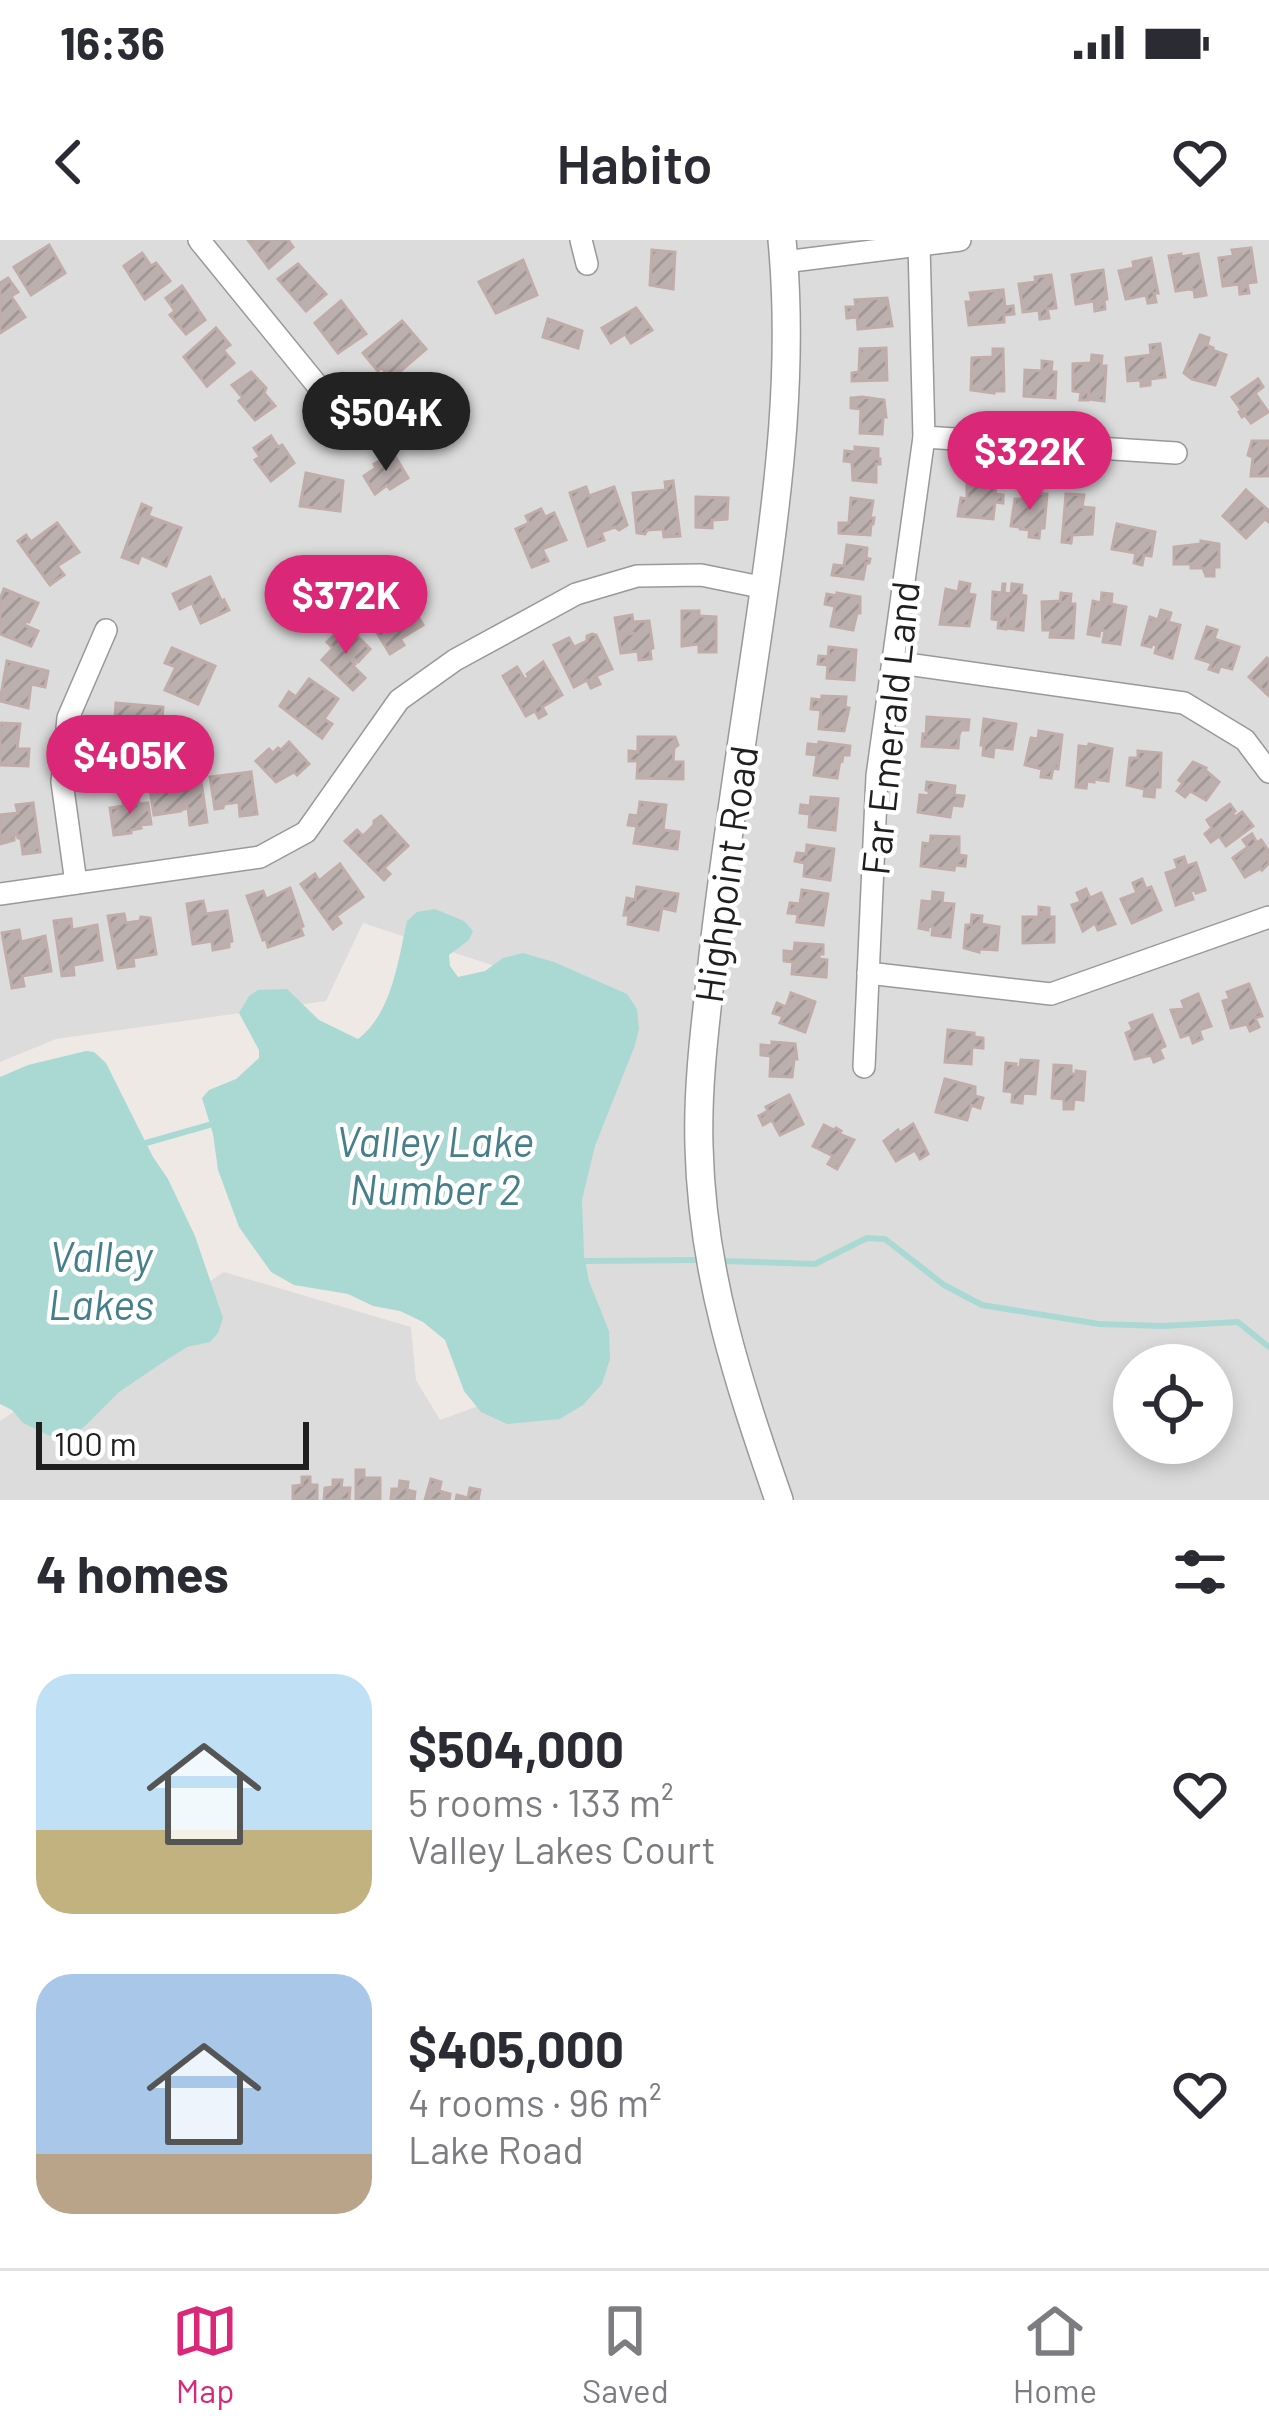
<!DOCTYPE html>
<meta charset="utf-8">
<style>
:root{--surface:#fff;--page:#f2f2f3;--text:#2b2b33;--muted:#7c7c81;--line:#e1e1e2;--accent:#db2777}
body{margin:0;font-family:Barlow,sans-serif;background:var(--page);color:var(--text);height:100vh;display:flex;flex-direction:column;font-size:45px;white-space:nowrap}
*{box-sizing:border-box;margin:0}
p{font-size:39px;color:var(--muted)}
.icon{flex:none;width:66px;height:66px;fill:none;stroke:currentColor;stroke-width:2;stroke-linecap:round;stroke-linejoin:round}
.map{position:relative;height:1260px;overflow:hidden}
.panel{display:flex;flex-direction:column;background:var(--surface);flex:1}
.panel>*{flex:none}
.controls{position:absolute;left:1113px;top:1104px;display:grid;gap:24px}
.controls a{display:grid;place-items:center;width:120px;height:120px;border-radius:50%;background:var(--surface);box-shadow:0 6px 18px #0003;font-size:60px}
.scale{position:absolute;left:36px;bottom:30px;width:273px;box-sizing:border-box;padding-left:12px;border:6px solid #1f1f1f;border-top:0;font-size:33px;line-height:42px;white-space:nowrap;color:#1f1f1f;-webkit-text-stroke:9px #fff;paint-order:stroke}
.price{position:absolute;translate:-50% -102px;padding:0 27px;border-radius:42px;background:var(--accent);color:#fff;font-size:39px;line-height:78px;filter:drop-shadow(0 3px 6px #0008)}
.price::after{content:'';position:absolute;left:50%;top:72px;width:36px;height:27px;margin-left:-18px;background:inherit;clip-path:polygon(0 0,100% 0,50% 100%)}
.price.current{background:#222;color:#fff}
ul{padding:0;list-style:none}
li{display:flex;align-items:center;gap:36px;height:300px;padding:0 36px}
li span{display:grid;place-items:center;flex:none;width:336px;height:240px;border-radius:36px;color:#555}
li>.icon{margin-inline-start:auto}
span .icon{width:144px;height:144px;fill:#fffc;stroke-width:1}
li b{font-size:51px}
h2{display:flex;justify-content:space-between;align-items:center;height:144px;padding:0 36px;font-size:51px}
.status{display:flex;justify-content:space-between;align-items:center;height:84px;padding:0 60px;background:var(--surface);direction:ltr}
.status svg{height:33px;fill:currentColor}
header{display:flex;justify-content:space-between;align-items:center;height:156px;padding:0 36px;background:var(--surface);font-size:54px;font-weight:600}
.tab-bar{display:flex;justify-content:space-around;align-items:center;height:168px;border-top:3px solid var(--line);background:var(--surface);font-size:33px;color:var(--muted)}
.tab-bar a{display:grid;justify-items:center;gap:6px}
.tab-bar .current{color:var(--accent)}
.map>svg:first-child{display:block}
</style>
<div class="status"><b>16:36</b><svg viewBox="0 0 49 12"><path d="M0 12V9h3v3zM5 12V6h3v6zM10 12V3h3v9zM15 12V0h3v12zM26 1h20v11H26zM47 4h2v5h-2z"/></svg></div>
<header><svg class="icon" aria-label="back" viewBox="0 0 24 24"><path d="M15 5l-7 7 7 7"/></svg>Habito<svg class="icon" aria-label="heart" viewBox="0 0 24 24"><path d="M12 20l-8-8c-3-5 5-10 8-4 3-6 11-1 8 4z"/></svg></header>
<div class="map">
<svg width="1269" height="1260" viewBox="0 0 1269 1260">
<defs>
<pattern id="building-hatch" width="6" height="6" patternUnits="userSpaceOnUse" patternTransform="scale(3)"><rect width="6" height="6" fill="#bcb0af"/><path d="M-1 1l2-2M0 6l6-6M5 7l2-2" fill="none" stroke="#a19796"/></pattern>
</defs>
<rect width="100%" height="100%" fill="#efe9e6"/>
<path fill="#dddcdc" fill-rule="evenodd" d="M0 0H1269V1260H0V1181L224 1032 411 1087 416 1140 440 1180 497 1159 587 756 363 683 326 761 56 799 0 822ZM1134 1125H1212V1203H1134Z"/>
<g fill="#aad9d4">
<path d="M435 669 464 681 473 691 469 700 449 715 450 726 458 737 485 731 503 718 523 713 554 722 627 754 637 769 639 789 635 805 595 906 582 960 584 1015 589 1041 609 1091 610 1119 602 1144 583 1165 560 1179 507 1184 481 1172 464 1151 445 1100 423 1082 400 1071 373 1066 348 1054 294 1045 271 1032 239 987 218 930 213 894 202 858 209 850 236 839 259 818V810L239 773 249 756 258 750 287 749 319 780 358 799C392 773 398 721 407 681L417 672Z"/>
<polygon points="86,811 94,812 106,823 153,917 168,939 195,996 223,1078 218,1093 210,1102 187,1107 165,1121 119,1152 84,1187 73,1194 61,1197 50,1196 23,1183 12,1170 0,1164 0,837 28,825"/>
</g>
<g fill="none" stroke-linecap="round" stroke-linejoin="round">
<g stroke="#aad9d4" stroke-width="6">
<polyline points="146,903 209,885"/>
<polyline points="586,1021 703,1020"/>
<polyline points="722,1021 815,1024 867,998 885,999 944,1045 982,1065 1099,1084 1163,1086 1238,1082 1269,1107"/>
</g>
</g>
<g fill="url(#building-hatch)" stroke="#c0aca9" stroke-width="3">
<polygon points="248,0 288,0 293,7 269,28"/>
<polygon points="49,5 65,33 31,55 14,27"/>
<polygon points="1251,8 1256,42 1247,43 1249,53 1240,54 1239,44 1223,46 1219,18 1234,16 1232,10"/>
<polygon points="652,10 675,12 673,49 650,45"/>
<polygon points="142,13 151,26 156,23 170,41 145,59 124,26"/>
<polygon points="1181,14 1181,17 1198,14 1206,55 1195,57 1194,50 1189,49 1176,51 1169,16"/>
<polygon points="1151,18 1158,53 1154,53 1156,62 1148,63 1146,55 1126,59 1119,31 1134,28 1133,22"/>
<polygon points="523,20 537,55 496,73 479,42"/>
<polygon points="298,24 326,54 306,71 278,39"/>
<polygon points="1103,30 1107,59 1104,60 1105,69 1095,71 1094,61 1076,64 1072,35"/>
<polygon points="1051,35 1056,68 1047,69 1049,78 1040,79 1039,70 1023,72 1019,44 1036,42 1035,37"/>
<polygon points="8,38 18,52 11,56 25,77 0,93 0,43"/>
<polygon points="182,46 205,80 186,94 170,75 175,71 166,58"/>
<polygon points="1003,50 1005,67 1013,66 1014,74 1004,75 1004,82 969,85 966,62 972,62 970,53"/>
<polygon points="887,58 892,86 858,89 857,77 847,78 846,67 856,67 855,60"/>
<polygon points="341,61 366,94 338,113 315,83"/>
<polygon points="636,68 652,90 631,103 625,94 611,103 602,88"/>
<polygon points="548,79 582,91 578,108 543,97"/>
<polygon points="402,81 426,109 391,139 381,127 378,131 363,113"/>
<polygon points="216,88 230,105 223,110 234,123 207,146 184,117"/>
<polygon points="1200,95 1209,98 1207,105 1213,108 1212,110 1226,115 1215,145 1192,139 1184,133"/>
<polygon points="1160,104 1165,137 1150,139 1150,145 1141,146 1141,140 1128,141 1126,118 1151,115 1150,105"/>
<polygon points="886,108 887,140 852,141 852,133 859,132 860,109"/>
<polygon points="993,109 1003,109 1004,151 994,151 994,153 971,150 972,118 993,117"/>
<polygon points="1092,115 1102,116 1101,126 1106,126 1104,161 1088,159 1090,143 1088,160 1080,160 1081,152 1073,151 1073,124 1091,123"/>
<polygon points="1042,121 1052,122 1051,132 1056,132 1055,158 1024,156 1025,130 1042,131"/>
<polygon points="251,132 266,148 264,153 275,166 255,180 239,161 243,158 232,145"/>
<polygon points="1258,139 1263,147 1255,153 1268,172 1251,183 1245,175 1242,177 1239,172 1242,171 1232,157"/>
<polygon points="433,149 435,187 404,189 402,151"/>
<polygon points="862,157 884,160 886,177 883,177 882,194 860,193 861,169 851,168 851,158"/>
<polygon points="271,196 278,207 282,205 294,223 271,241 255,220 260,217 254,208"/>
<polygon points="1252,201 1269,201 1269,236 1251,236 1253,217 1248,215"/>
<polygon points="855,207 878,209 878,219 880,219 880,224 876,224 876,242 853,240 852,222 844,221 845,211 855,212"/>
<polygon points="393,213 408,238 390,249 387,245 375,254 364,236 376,228 374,224"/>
<polygon points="306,233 343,241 340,271 300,266"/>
<polygon points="673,241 680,296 664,297 663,289 647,290 645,294 637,293 633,253 666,250 665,242"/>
<polygon points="967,244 996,246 995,254 1003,255 1003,263 995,262 993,279 958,276 961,258 967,259"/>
<polygon points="586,247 589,256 614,247 627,285 619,290 615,287 601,292 604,300 588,306 570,253"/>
<polygon points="1246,250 1269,271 1269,282 1265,279 1246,298 1223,276"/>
<polygon points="1024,252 1047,254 1044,288 1040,288 1039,298 1029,297 1030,287 1029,290 1020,289 1020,287 1011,286 1015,259 1023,259"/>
<polygon points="1066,254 1084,255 1082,267 1094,268 1092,294 1072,295 1071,303 1062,302"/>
<polygon points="696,257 728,258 727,279 712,280 712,288 696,287"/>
<polygon points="851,258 873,261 870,278 874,278 873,284 871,284 870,295 839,293 839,283 849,283"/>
<polygon points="142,264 151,268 148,276 181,288 166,326 141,315 138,323 122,317"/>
<polygon points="541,269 545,277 554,273 566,300 542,309 548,321 532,327 516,289 529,283 526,276"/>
<polygon points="57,283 79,312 57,326 64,335 50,345 18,301 26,295 31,302"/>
<polygon points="1117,284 1155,292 1151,316 1144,315 1142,325 1134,323 1136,313 1112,309"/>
<polygon points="1201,301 1219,304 1219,327 1214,327 1214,336 1206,336 1203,328 1191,328 1191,324 1174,324 1174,307 1201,304"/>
<polygon points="847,305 867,308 866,318 870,319 869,323 866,323 863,339 832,335 834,325 844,326"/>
<polygon points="210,337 222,362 224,360 229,370 201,383 192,363 180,369 173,354"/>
<polygon points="960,342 970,344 968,354 975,355 969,386 940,384 946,349 958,352"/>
<polygon points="1003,344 1005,344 1004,353 1011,354 1012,344 1022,345 1021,355 1026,356 1023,390 1007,388 1009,371 1006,389 998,388 999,380 992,379 993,352 1002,353"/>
<polygon points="4,349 38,363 29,382 26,381 24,385 38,391 31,406 0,394 0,360"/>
<polygon points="402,351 423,385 400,399 404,405 390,414 361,366 375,358 379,365"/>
<polygon points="837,353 860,357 860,373 857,373 853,390 831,386 835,366 825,364 827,354 837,356"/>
<polygon points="1061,353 1071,354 1070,364 1075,364 1073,398 1050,397 1051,390 1043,390 1042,362 1060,361 1060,363"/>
<polygon points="1102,353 1112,354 1111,364 1126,367 1120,404 1103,402 1105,391 1100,390 1099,396 1088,394 1093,361 1101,363"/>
<polygon points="1161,370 1171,373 1168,382 1180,385 1172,418 1155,413 1157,405 1152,404 1151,407 1142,405 1150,377 1158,380"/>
<polygon points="682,371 699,371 699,376 716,377 716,412 699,412 699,404 682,406"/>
<polygon points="632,375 633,382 649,381 653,408 650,409 651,419 639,420 638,411 621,413 618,396 635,393 618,395 615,378"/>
<polygon points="1207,387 1217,390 1214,399 1239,407 1232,429 1220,426 1218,432 1209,429 1212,423 1196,418"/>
<polygon points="351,390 370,409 358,422 354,419 352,421 355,424 353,426 365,438 353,450 322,420 333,408 327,402 339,391 345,397"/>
<polygon points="592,394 596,395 612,429 596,436 600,444 591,448 587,440 574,447 554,405 569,398 574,407 587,401 587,396"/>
<polygon points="829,407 856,410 854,440 827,438 828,425 818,424 819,416 828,417"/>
<polygon points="172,408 215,426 198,464 165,450 176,427 165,423"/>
<polygon points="1267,418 1269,420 1269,456 1249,437"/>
<polygon points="7,421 48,431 45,447 31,444 28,468 0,461"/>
<polygon points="543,422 562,455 542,467 546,474 539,478 535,471 526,476 503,436 517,427 525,440 529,437 527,434"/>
<polygon points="309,439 338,459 324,479 332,484 322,498 280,466 289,452 296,457"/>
<polygon points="822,456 846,457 845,467 849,468 844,491 819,489 821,470 811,469 812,459 822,460"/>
<polygon points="116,463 163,467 160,509 123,507 127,481 115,480"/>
<polygon points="927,477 969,480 968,490 961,490 959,495 958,508 922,506 923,494 926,495"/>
<polygon points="984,479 1016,484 1012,509 994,507 993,517 983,515 984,505 981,505"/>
<polygon points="0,483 20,484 17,509 29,509 28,526 0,525"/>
<polygon points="1039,491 1062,495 1058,529 1053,528 1051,538 1041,537 1042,529 1025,525 1031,498 1038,499"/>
<polygon points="638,497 675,497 678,505 674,508 673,522 683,522 683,539 637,538 638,521 629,521 629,511 638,512"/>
<polygon points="289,502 309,524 297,535 294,532 276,542 256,521 269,509 273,513 278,508 281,510"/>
<polygon points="819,502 850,506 849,515 843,515 842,521 840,520 837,538 814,535 817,515 807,514 808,504 818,505"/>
<polygon points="1089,504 1112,509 1108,541 1094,539 1094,542 1087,541 1086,548 1076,547 1079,506 1088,507"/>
<polygon points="1138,511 1161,513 1160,547 1155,547 1154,557 1144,556 1145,549 1127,545 1130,518 1138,518"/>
<polygon points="1193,522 1206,528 1205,530 1219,542 1206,560 1190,551 1185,557 1177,551 1183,543 1179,540"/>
<polygon points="251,532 257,574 240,576 239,562 224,564 223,568 215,569 210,537"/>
<polygon points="201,541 207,582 190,585 188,568 184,569 184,565 181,565 181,571 154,575 150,549"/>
<polygon points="927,542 955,546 954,555 964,556 962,566 952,565 950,577 918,572 920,555 929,556 929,551 926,550"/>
<polygon points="138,556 139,564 148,563 151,584 140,585 141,588 131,590 131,593 114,595 110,568 124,566 123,563 131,562 130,557"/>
<polygon points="811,557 838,559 835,590 809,587 810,574 800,573 801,565 810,566"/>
<polygon points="640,562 666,565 663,590 679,592 677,609 634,603 637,586 628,585 630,575 638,576"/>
<polygon points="33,563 40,612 23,614 21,598 18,598 17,594 14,595 14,600 0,604 0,575 18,573 16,565"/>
<polygon points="1230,564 1235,571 1232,573 1235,577 1242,572 1253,586 1226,606 1219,596 1211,602 1205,594 1212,588 1207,580"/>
<polygon points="381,576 408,606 384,628 390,634 384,640 345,601 357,590 363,596 374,585 374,581"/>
<polygon points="1252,594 1257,603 1261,600 1269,612 1269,623 1262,630 1261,628 1245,637 1233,618 1248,607 1243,600"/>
<polygon points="931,596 959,597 959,615 966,616 965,626 955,625 954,630 921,626 923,603 930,604"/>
<polygon points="807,605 834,609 830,640 804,636 805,623 795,621 797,613 806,614"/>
<polygon points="1184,617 1187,626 1196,623 1205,650 1196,653 1195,650 1190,651 1193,659 1176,665 1166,633 1178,629 1175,620"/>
<polygon points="340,624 363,657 336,676 341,683 333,689 301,644 315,634 319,641"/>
<polygon points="1142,639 1146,649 1151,647 1161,670 1132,683 1121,659 1137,653 1133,643"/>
<polygon points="637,647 678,654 675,671 662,668 658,690 628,684 629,675 624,675 627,658 635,660"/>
<polygon points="290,648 303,686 300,687 303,695 268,707 266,699 263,700 247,656 263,651 266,659"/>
<polygon points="1086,649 1090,658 1101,653 1115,684 1098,690 1095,683 1083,691 1072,665 1081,662 1077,653"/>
<polygon points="802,650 828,654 823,685 797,682 798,674 788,673 790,663 800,664"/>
<polygon points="933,652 943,653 942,663 954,664 950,697 932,695 933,687 928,686 928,690 919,688 922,661 932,662"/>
<polygon points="203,661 206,674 227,671 232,701 229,702 229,707 213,710 212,701 193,704 187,664"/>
<polygon points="1039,667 1049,668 1049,677 1054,677 1054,702 1023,703 1023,677 1039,677"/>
<polygon points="124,674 126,683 140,681 141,677 150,678 156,714 133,718 134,726 118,728 108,676"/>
<polygon points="972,675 982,676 981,684 999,687 997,710 979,709 979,712 964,708 966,685 971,685"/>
<polygon points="71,679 72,690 97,685 102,720 73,725 74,735 62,736 54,681"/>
<polygon points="19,690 21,702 45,696 51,731 22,736 24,746 12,748 2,693"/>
<polygon points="795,703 823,705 823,714 819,714 819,719 827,720 826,737 792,734 793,722 784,721 784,711 794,712"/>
<polygon points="1249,744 1262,776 1255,778 1259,787 1250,791 1247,784 1231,788 1223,761 1230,759 1227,752"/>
<polygon points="791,753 815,762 805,792 780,783 783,776 773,773 777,763 786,767"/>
<polygon points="1198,754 1211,786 1199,790 1202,799 1193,803 1190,794 1181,797 1171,770 1185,769 1182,761"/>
<polygon points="1152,775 1165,806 1159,809 1163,818 1154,822 1151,815 1135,819 1126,793 1133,790 1130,783"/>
<polygon points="948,790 974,793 974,797 983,798 983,808 972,807 971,824 945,822"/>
<polygon points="772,802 795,804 797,819 794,819 792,837 770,836 771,816 761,815 761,805 772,806"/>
<polygon points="1021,820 1038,821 1035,854 1023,853 1022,863 1012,862 1013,852 1004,851 1006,823 1016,824 1015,827 1020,828"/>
<polygon points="1054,825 1071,826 1071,834 1076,834 1076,831 1085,832 1083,860 1074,859 1073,869 1064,869 1064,859 1052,858"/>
<polygon points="945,839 975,847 975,856 983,858 980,868 971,865 967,880 936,872"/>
<polygon points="789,855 803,884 780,895 772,880 763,885 759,876 768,871 766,867"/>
<polygon points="913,884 928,914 920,919 915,910 896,921 884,901 898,890 900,893"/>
<polygon points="824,885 834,890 836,888 841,891 839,894 854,900 837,929 828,924 833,916 813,906"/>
<polygon points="356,1230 364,1230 364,1238 380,1238 380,1260 356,1260"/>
<polygon points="302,1237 310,1237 310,1245 317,1245 317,1260 293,1260 293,1246 302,1245"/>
<polygon points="431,1239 441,1242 439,1251 450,1254 449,1260 425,1260"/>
<polygon points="333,1240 342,1240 341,1248 350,1248 349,1260 324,1260 325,1248 333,1247"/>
<polygon points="400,1241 408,1242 407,1250 415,1252 414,1260 391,1260 392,1249 399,1249"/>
<polygon points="470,1248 480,1250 478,1260 456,1260 457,1255 468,1258"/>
</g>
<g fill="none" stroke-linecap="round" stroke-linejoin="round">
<defs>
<g id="minor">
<polyline points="199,0 339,172"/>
<polyline points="581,0 587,24"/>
<polyline points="784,22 960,0"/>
<polyline points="924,197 1176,213"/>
<polyline points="893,422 1184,463 1245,500 1269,532"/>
<polyline points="76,643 62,542 68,478 106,390"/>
<polyline points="0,654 260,617 306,592 399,460 455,420 576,354 637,336 701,335 765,348"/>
<polyline points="868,733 1051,754 1269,677"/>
<polyline points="864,827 877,536 924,197 919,5"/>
</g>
<path id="tertiary" d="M779 1260C738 1141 702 1034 699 906 697 839 707 772 714 706 727 595 745 483 761 372 779 249 794 125 782 0"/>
</defs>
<use href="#minor" stroke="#999" stroke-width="24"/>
<use href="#tertiary" stroke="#999" stroke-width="30"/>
<use href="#minor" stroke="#fff" stroke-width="21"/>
<use href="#tertiary" stroke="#fff" stroke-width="27"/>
</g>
<g text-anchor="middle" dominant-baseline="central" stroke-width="9" stroke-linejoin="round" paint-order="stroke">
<g font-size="39" fill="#1f1f1f" stroke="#fff">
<text transform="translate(889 488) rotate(-84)">Far Emerald Land</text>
<text transform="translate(725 634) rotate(-82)">Highpoint Road</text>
</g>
<g font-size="42" font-style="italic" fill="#457f8a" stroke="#fff">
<text x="435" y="900">Valley Lake<tspan x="435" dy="48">Number 2</tspan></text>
<text x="101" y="1015">Valley<tspan x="101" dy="48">Lakes</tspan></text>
</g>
</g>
</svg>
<div class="controls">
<a><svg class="icon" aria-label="locate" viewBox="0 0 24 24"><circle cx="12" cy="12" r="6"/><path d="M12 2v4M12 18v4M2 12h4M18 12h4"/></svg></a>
</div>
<div class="scale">100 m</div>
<b class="price current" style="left:386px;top:234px">$504K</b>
<b class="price" style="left:1030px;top:273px">$322K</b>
<b class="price" style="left:346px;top:417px">$372K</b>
<b class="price" style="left:130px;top:577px">$405K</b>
</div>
<section class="panel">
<h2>4 homes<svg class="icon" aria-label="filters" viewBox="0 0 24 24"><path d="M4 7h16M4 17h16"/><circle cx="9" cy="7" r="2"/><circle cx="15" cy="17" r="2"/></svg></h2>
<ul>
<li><span style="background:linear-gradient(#bfe0f5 65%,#c2b280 0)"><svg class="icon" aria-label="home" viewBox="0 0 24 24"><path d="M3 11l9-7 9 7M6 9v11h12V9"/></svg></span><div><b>$504,000</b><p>5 rooms · 133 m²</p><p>Valley Lakes Court</p></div><svg class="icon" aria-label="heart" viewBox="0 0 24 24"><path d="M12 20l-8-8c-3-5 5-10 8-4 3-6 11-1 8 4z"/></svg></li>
<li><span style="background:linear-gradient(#a9c7e8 75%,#b9a48a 0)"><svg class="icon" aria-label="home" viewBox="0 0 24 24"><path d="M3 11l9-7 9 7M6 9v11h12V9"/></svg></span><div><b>$405,000</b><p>4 rooms · 96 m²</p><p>Lake Road</p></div><svg class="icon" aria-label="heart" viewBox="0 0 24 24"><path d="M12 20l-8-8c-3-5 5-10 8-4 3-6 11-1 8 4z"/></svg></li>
</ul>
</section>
<nav class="tab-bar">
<a class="current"><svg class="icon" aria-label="map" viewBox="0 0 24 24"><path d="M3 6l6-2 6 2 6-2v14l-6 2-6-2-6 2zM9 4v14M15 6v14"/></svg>Map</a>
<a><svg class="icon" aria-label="saved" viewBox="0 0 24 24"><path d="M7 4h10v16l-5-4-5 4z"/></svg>Saved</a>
<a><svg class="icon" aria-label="home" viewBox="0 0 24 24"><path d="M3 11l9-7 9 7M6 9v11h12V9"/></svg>Home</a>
</nav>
